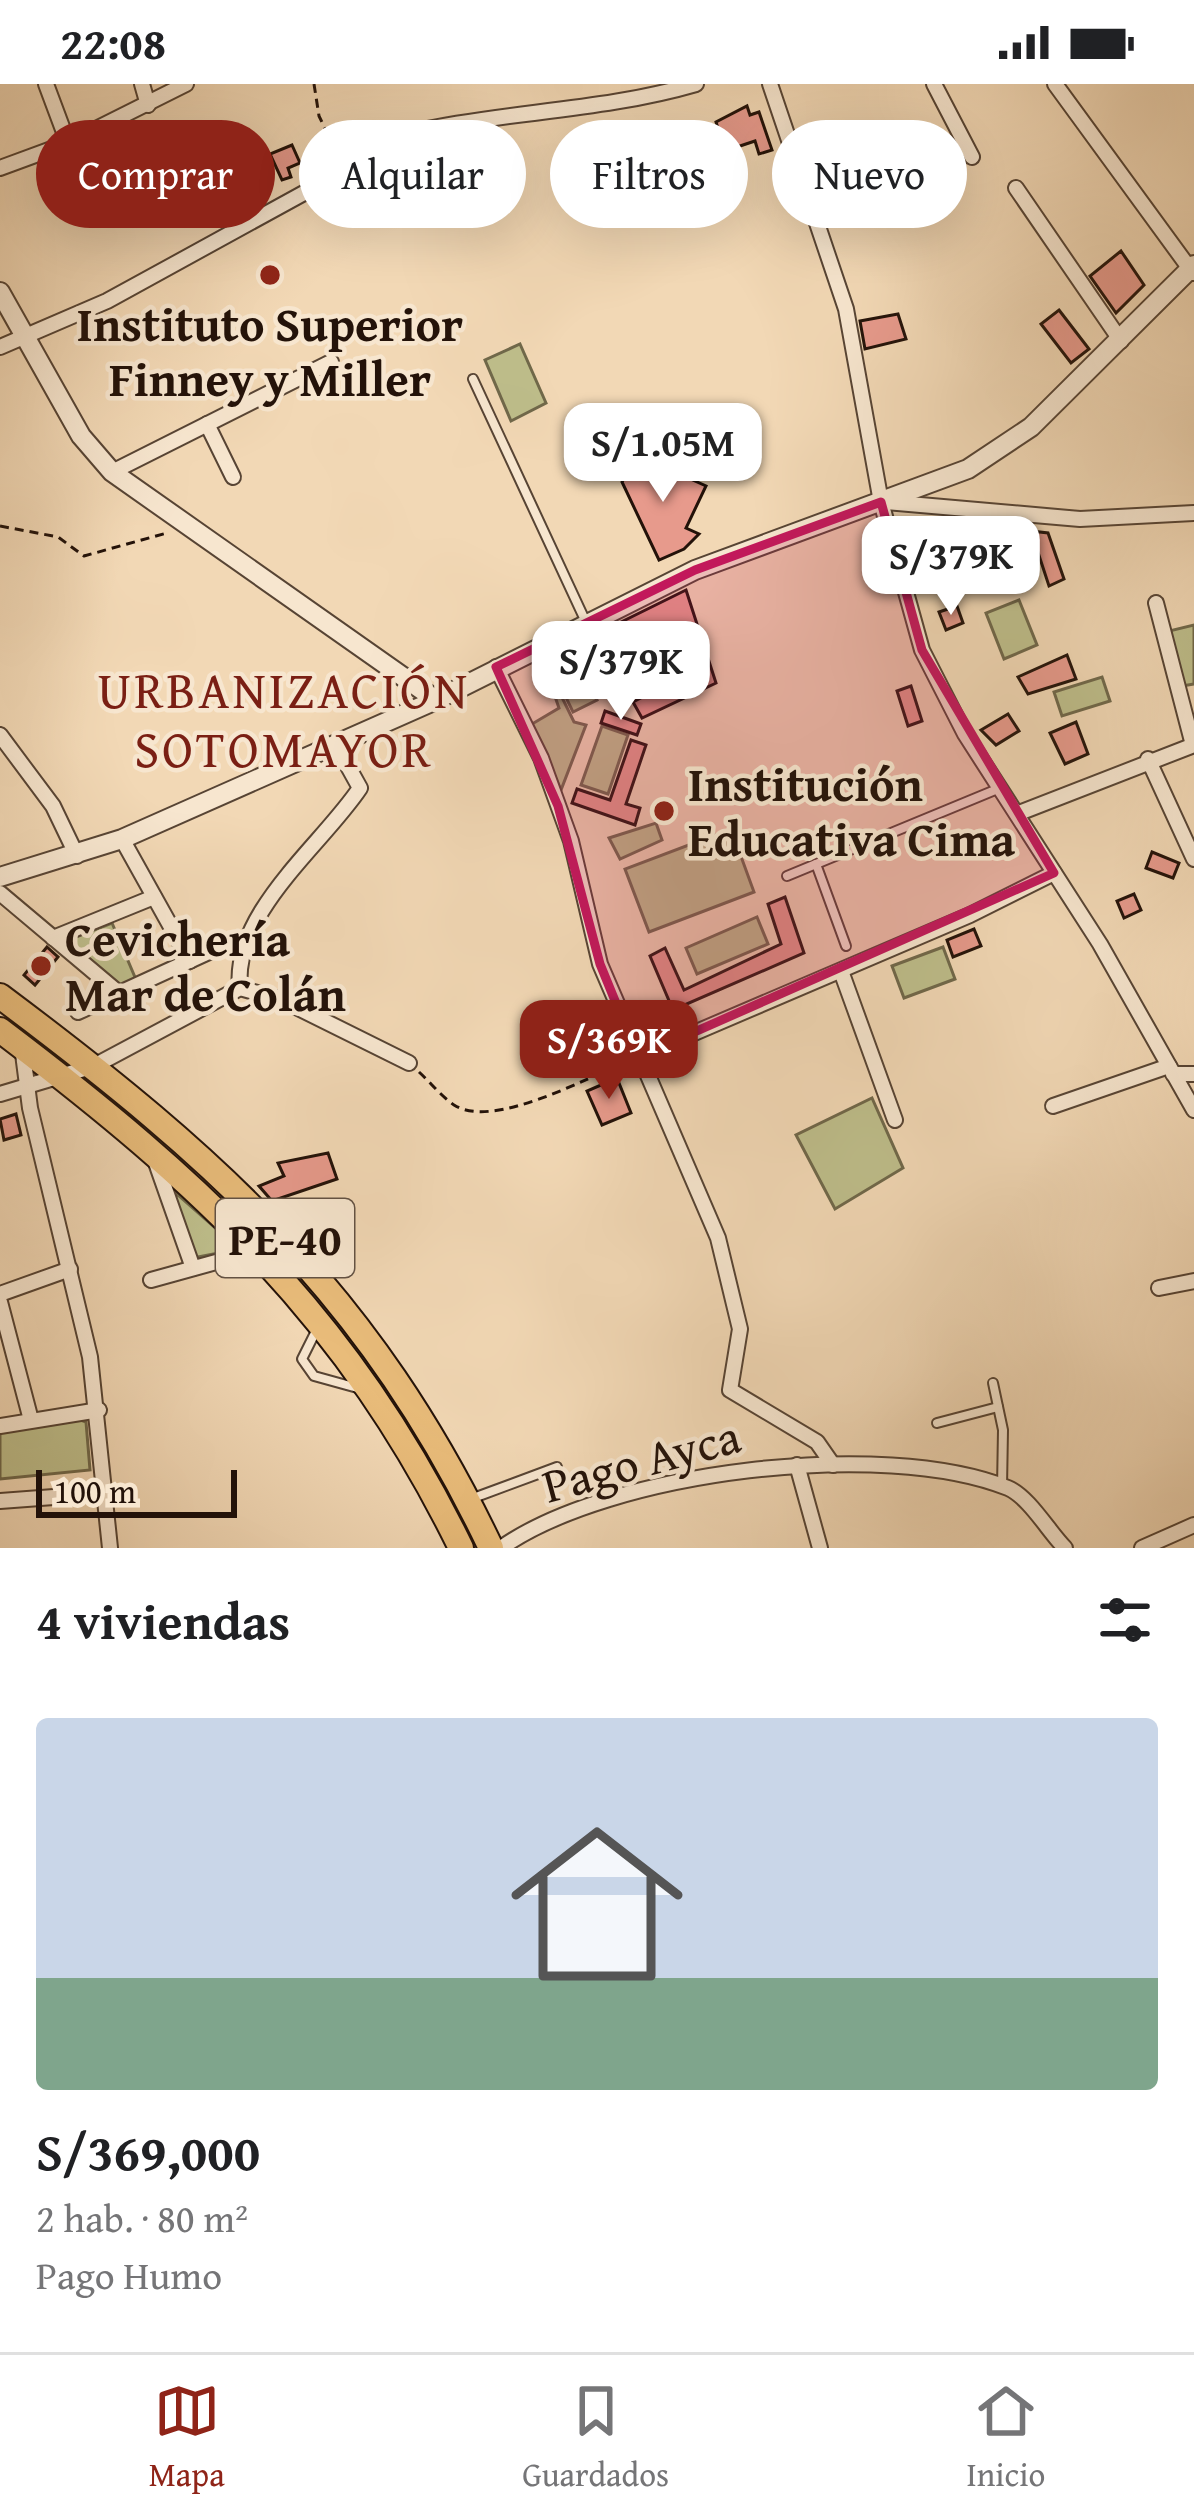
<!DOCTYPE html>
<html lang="es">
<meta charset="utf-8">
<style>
:root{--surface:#fff;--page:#f6f6f6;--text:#202124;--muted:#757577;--line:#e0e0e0;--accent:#8f2418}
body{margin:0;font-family:"Gentium Book Plus",serif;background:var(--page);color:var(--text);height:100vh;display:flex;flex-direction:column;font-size:45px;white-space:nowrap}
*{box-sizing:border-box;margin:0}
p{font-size:39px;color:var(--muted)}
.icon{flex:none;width:66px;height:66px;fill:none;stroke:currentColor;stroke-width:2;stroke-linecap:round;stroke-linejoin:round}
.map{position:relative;height:1464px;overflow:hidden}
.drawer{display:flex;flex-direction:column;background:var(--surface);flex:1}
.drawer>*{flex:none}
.guide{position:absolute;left:36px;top:36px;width:1122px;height:108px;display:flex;gap:24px}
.scale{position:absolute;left:36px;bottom:30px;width:201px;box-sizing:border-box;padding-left:12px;border:6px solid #231209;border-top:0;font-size:33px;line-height:42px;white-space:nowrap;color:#231209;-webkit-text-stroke:9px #f7e6cf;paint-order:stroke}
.price{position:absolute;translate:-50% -102px;padding:0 27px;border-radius:24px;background:#fff;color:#222;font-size:39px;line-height:78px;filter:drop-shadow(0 3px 6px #0008)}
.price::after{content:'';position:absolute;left:50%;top:72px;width:36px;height:27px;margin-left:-18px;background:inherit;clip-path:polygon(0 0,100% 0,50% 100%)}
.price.on{background:var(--accent);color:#fff}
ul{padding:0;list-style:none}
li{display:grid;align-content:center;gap:24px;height:636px;padding:0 36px}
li+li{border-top:3px solid var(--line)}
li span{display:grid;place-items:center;height:372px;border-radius:12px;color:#555}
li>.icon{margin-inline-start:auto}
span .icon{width:216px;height:216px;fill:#fffc;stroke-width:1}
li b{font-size:51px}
h2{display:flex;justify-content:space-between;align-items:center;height:144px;padding:0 36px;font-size:51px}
.tag{padding:0 42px;border-radius:54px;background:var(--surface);box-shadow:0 12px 48px #0002;font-size:42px;line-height:108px}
.tag.on{background:var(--accent);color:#fff}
.status{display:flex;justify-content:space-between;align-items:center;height:84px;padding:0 60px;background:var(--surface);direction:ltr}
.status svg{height:33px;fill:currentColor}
.menu{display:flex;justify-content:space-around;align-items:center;height:168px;border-top:3px solid var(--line);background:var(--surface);font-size:33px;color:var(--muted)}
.menu a{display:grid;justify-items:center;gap:6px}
.menu .on{color:var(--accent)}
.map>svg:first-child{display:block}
</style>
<div class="status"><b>22:08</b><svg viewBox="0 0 49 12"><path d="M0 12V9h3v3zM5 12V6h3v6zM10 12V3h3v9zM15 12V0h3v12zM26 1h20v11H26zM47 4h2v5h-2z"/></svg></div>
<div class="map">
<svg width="1194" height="1464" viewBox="0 0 1194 1464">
<rect width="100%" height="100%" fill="#f2d8b5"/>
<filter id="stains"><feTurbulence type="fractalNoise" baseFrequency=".00167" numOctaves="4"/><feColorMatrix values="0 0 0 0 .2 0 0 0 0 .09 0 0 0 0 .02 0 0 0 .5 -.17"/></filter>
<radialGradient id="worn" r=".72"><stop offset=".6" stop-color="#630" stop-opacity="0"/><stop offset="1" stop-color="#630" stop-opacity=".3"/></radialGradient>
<g fill="#bebe8b" stroke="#70684a" stroke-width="3">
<polygon points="520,260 546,319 511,337 485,276"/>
<polygon points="1019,516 1037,561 1004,575 986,529"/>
<polygon points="1194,541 1194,600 1182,602 1169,547"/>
<polygon points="674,548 690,582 632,611 616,576"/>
<polygon points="580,581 597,616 573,628 556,593"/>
<polygon points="1102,593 1110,617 1062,632 1054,608"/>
<polygon points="555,599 574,638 586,641 561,706 532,640 559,624 551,601"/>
<polygon points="602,642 628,651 608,710 581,701"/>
<polygon points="656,739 662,756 620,775 609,754"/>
<polygon points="731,745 754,808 649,848 625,785"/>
<polygon points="757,833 768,860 697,890 686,864"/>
<polygon points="112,839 137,898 120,906 63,858"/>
<polygon points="943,863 955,895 904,914 892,882"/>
<polygon points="872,1014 903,1084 835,1125 796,1051"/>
<polygon points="177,1110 236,1162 234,1166 193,1174 174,1116"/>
<polygon points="78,1335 86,1338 90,1386 0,1395 0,1347"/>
</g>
<g fill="#e79a8c" stroke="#231209" stroke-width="3">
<polygon points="747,22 750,31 759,28 772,66 759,70 755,57 725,67 716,38"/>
<polygon points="664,43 669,59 686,53 694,77 662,87 649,48"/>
<polygon points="292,61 300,79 288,84 291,93 282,96 270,70"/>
<polygon points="1121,167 1144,201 1116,229 1090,192"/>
<polygon points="1059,226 1089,265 1071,279 1041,240"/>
<polygon points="898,230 906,255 865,265 860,237"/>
<polygon points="637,371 706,402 686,444 699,450 684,465 659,476 622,398"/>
<polygon points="994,443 1009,484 985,494 970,452"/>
<polygon points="1031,447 1048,449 1064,495 1049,502"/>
<polygon points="686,506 716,599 642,634 633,618 697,585 676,540 611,573 601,548"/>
<polygon points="957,522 963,539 946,546 939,528"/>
<polygon points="1067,571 1076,595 1028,610 1018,593"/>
<polygon points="911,602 922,637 908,642 897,607"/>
<polygon points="605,627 641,640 637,651 601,639"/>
<polygon points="1008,630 1019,647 996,661 981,646"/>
<polygon points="1076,638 1088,670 1065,680 1050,649"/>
<polygon points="631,656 646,661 626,720 640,724 635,741 572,719 577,705 610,716"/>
<polygon points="1152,768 1179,779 1173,794 1146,784"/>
<polygon points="1134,810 1141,826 1124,834 1117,817"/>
<polygon points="785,813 804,869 673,926 650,872 665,864 684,906 781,860 768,820"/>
<polygon points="974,845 981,862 953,873 947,856"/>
<polygon points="47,863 58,873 35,901 24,891"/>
<polygon points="617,994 631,1029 602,1041 587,1007"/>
<polygon points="16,1030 21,1051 4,1056 0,1035"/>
<polygon points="328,1069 337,1095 272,1117 259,1102 284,1092 278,1079"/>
</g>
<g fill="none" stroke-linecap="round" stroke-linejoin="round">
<defs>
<g id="service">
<polyline points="473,295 585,536"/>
<polyline points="816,780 846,862"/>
<polyline points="787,792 1000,704"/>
<polyline points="318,1243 302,1275 314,1292 361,1305"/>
<polyline points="993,1299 1003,1346 1002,1403"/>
<polyline points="937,1339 998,1323"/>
<polyline points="468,1416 557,1383"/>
</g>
<g id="minor">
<polyline points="46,0 68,59"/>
<polyline points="142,0 148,21"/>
<polyline points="770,0 846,225 881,418 922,566 965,650 1100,860 1194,1026"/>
<polyline points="934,0 972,73"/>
<polyline points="1055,0 1193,189"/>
<polyline points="0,84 68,59 186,0"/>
<polyline points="1016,104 1121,257"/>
<path d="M0 263 107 217 417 47C510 27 603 27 696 0"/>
<polyline points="207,340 233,393"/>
<polyline points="112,388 331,278"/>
<polyline points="886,418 1080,435 1194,429"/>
<polyline points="1156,519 1193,661"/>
<polyline points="496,583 541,674 571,757 600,880 718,1154 740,1245 730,1306 817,1358 833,1381"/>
<polyline points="0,651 53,722 77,772"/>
<polyline points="1148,675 1194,775"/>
<polyline points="1019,729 1194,661"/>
<polyline points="122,755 190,877"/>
<polyline points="0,809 120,910"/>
<polyline points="53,854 154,813"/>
<polyline points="841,887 895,1036"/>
<path d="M240 904C232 829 322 761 360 704L335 659"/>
<polyline points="78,928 222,862"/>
<polyline points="22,962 30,1024 90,1273 110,1464"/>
<polyline points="638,973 970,831 1054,789"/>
<polyline points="1173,990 1194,990"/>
<polyline points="0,1010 94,982 240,904 282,916 409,979"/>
<polyline points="1053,1022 1169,982"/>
<polyline points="155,1076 193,1184"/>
<polyline points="151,1196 256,1167"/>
<polyline points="1159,1204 1194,1197"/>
<polyline points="0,1210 70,1185"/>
<polyline points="0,1218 31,1336"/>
<polyline points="0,1342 99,1326"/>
<polyline points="797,1381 820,1464"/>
<polyline points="0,1417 107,1409"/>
<path d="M501 1464C610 1387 884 1354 1008 1404 1029 1413 1049 1448 1065 1464"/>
<polyline points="1142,1464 1194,1441"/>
</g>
<g id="tertiary">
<polyline points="0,208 81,352 112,388 436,616"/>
<polyline points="0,793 122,755 436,616 695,486 968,385 1031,343 1194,181"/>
</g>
<g id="trunk">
<path d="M0 912C219 1076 371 1212 491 1464"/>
<path d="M0 946C202 1099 348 1233 461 1464"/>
</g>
</defs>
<use href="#service" stroke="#574434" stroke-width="12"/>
<use href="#minor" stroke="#574434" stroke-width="18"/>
<use href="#tertiary" stroke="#574434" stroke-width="22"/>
<use href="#trunk" stroke="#231209" stroke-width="28"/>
<g stroke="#231209" stroke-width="3" stroke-dasharray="9 6" stroke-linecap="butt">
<polyline points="314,0 319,32 340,76"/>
<polyline points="0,442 58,453 84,472 167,449"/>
<path d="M419 988C430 998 441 1012 454 1021 493 1046 586 994 626 978"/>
</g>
<use href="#service" stroke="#f7e6cf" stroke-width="8"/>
<use href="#minor" stroke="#f7e6cf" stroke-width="14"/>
<use href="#tertiary" stroke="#f7e6cf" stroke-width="18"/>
<use href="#trunk" stroke="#e9bc7a" stroke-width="24"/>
</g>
<path fill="#c2185b" fill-opacity="0.2" stroke="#c2185b" stroke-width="9" stroke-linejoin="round" d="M881 418 922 566 1054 789 638 973 600 880 558 722 496 583 695 486Z"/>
<g fill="#8f2418" stroke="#f7e6cf" stroke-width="4.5">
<circle cx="270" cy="191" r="12"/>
<circle cx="664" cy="727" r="12"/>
<circle cx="41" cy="882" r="12"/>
</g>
<g text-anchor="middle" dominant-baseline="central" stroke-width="9" stroke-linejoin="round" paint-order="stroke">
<rect fill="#f7e6cf" stroke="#635244" stroke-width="3" x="216" y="1115" width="138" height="78" rx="9"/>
<g font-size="45" font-weight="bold" fill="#231209">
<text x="285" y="1154">PE-40</text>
</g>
<g font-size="48" font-weight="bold" fill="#231209" stroke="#f7e6cf" text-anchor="start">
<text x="270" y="239" text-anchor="middle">Instituto Superior<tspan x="270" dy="55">Finney y Miller</tspan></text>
<text x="688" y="699">Institución<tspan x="688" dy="55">Educativa Cima</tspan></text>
<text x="65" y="854">Cevichería<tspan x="65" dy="55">Mar de Colán</tspan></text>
</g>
<g font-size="48" fill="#231209" stroke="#f7e6cf">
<text transform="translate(641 1376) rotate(-15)">Pago Ayca</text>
</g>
<g font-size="51" letter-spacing="3" fill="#7a1f14" stroke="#f7e6cf">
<text x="284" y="605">URBANIZACIÓN<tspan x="284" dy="59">SOTOMAYOR</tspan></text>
</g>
</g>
<rect width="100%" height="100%" filter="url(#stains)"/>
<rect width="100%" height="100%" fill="url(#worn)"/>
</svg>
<div class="scale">100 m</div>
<b class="price" style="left:663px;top:421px">S/1.05M</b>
<b class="price" style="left:951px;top:534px">S/379K</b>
<b class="price" style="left:621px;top:639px">S/379K</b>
<b class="price on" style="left:609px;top:1018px">S/369K</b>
<div class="guide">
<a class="tag on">Comprar</a>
<a class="tag">Alquilar</a>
<a class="tag">Filtros</a>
<a class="tag">Nuevo</a>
</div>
</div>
<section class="drawer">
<h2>4 viviendas<svg class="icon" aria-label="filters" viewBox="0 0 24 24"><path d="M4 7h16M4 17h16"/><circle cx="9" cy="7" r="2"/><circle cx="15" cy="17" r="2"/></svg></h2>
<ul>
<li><span style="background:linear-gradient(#c9d6e8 70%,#7fa58c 0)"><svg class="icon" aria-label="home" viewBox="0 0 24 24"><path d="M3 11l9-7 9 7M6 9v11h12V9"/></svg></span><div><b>S/369,000</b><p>2 hab. · 80 m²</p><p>Pago Humo</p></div></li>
</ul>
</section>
<nav class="menu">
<a class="on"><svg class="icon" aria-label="map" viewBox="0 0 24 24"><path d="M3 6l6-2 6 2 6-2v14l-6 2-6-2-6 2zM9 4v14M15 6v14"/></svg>Mapa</a>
<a><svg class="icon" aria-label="saved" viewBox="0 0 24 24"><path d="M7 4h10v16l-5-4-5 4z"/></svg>Guardados</a>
<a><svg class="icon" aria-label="home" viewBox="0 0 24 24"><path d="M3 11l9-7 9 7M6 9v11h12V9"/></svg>Inicio</a>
</nav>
